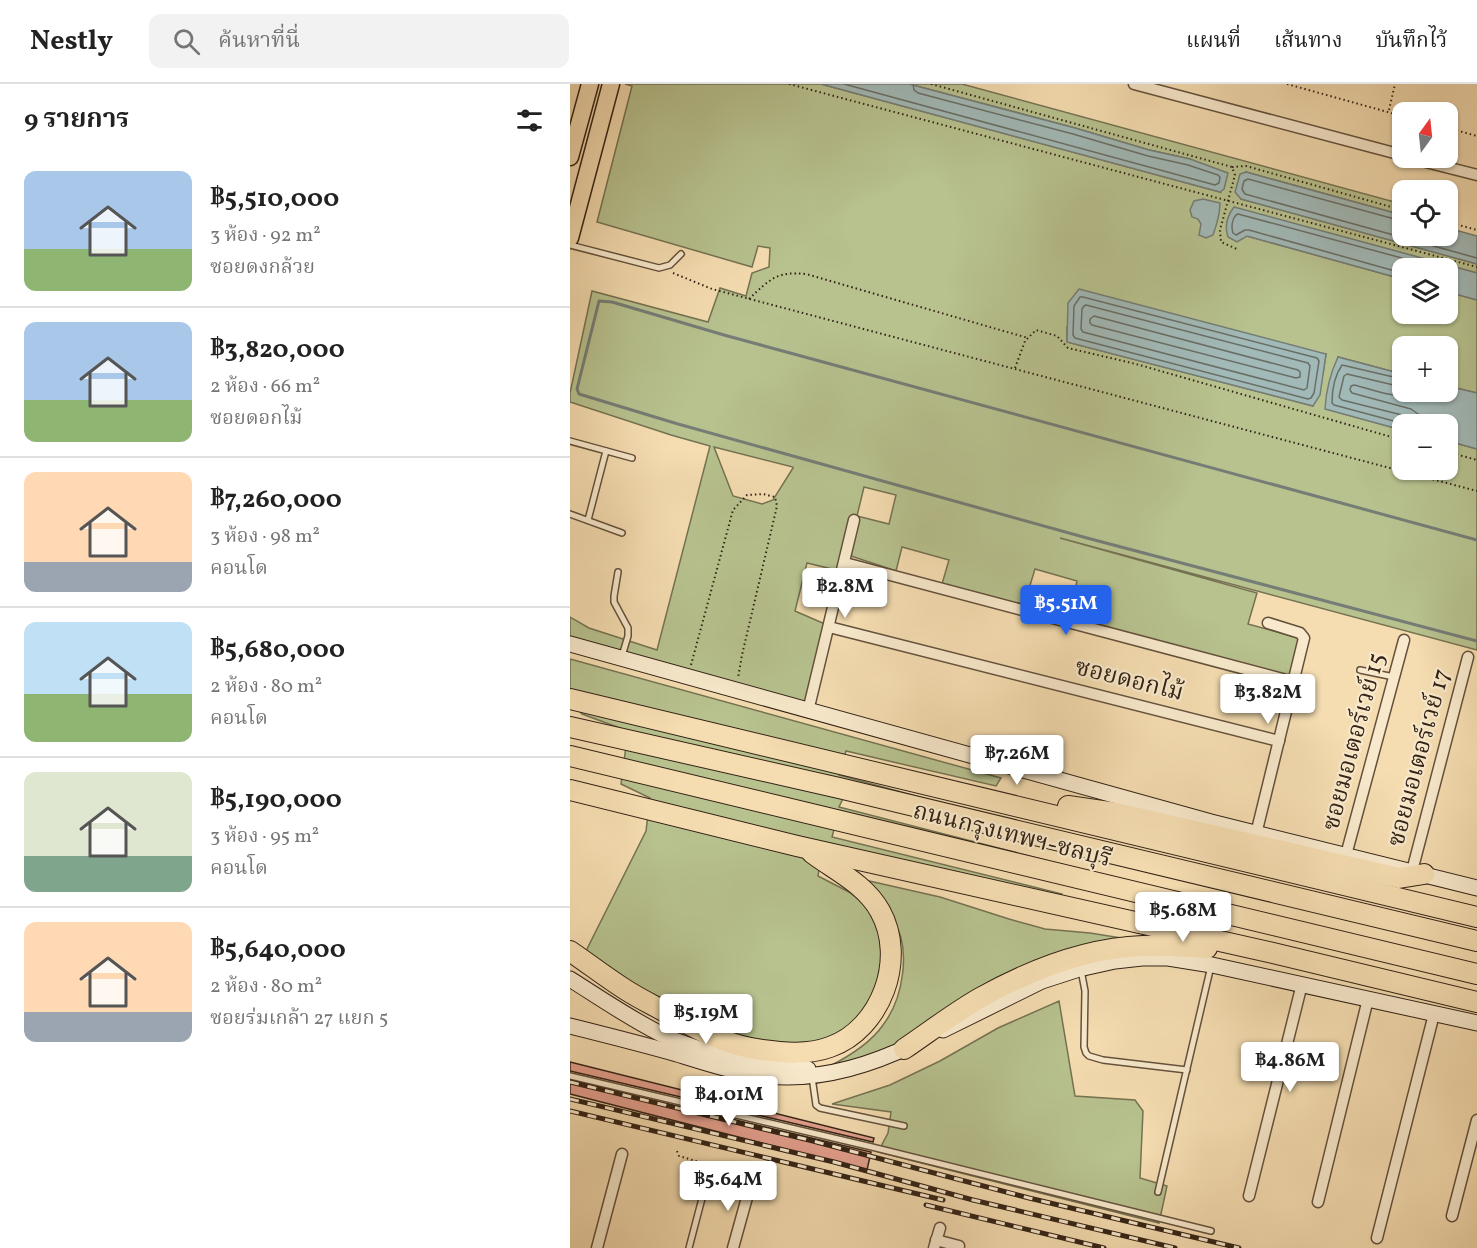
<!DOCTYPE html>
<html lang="th">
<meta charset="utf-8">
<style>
:root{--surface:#fff;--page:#f2f2f2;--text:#222;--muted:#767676;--line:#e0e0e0;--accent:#2563eb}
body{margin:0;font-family:Vollkorn,"Noto Serif Thai",serif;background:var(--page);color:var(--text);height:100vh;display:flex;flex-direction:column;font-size:22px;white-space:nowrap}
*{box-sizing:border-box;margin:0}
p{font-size:20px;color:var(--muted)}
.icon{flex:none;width:33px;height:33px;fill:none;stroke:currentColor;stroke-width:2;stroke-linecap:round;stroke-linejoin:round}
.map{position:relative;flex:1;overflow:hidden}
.side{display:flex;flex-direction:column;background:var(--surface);width:570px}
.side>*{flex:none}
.needle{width:39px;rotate:15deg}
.controls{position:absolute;left:822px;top:18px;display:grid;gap:12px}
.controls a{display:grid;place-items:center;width:66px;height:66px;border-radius:12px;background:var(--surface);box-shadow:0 2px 4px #0004;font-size:30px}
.price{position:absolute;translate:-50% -51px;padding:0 14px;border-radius:6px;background:#fff;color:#222;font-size:20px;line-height:39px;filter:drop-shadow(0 2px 3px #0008)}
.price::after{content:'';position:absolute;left:50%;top:36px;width:18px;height:14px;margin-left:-9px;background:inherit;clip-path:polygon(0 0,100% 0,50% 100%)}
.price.on{background:var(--accent);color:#fff}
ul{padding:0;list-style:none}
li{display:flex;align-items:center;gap:18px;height:150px;padding:0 24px}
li+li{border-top:2px solid var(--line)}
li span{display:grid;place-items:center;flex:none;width:168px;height:120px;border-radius:12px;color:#555}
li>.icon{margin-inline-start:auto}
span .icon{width:72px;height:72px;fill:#fffc;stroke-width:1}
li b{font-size:26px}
h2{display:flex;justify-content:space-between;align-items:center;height:72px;padding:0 24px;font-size:26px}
header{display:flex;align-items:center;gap:36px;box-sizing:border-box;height:84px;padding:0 30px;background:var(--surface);border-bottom:2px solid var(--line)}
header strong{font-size:28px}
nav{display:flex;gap:33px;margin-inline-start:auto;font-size:21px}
.search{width:420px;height:54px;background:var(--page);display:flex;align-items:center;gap:15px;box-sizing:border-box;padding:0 21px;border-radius:12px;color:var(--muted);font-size:22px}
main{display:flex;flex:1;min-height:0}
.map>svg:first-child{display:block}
</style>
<header>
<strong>Nestly</strong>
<div class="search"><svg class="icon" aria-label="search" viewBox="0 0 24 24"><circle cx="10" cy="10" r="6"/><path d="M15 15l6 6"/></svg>ค้นหาที่นี่</div>
<nav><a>แผนที่</a><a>เส้นทาง</a><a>บันทึกไว้</a></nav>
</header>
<main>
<section class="side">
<h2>9 รายการ<svg class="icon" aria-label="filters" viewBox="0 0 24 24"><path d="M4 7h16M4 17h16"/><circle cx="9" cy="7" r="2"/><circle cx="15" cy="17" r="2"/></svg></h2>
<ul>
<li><span style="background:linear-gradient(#a9c7e8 65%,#8fb573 0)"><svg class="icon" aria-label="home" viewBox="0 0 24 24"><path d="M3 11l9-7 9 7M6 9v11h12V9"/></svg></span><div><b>฿5,510,000</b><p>3 ห้อง · 92 m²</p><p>ซอยดงกล้วย</p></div></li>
<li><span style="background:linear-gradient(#a9c7e8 65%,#8fb573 0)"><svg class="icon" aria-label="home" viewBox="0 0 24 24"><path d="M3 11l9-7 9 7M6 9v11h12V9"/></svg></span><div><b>฿3,820,000</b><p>2 ห้อง · 66 m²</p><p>ซอยดอกไม้</p></div></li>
<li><span style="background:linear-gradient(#ffd9b3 75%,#9aa5b1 0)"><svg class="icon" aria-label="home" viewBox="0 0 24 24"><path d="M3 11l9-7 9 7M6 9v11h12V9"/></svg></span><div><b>฿7,260,000</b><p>3 ห้อง · 98 m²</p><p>คอนโด</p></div></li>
<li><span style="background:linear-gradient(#bfe0f5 60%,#8fb573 0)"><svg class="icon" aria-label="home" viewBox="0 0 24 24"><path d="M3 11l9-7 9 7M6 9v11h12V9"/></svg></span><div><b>฿5,680,000</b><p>2 ห้อง · 80 m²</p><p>คอนโด</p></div></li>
<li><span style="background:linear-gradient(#dfe7d0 70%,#7fa58c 0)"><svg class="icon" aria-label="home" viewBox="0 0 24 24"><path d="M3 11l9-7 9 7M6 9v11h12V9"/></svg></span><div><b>฿5,190,000</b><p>3 ห้อง · 95 m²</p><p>คอนโด</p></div></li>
<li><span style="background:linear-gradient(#ffd9b3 75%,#9aa5b1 0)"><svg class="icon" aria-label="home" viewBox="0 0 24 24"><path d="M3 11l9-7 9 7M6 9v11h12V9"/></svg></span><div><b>฿5,640,000</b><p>2 ห้อง · 80 m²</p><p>ซอยร่มเกล้า 27 แยก 5</p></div></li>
</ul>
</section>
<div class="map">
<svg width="907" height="1164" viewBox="0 0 907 1164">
<rect width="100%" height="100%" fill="#f5ddb1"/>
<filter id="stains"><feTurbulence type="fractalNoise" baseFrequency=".00333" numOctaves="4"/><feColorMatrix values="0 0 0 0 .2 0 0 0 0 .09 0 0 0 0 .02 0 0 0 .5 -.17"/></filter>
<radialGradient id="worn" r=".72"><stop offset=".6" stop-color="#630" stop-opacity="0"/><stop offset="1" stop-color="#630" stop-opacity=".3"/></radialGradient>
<g fill="#b7c28f" stroke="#757252" stroke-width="1.5" fill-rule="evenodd">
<path d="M55 0H251L650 108 620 75 579 66 505 44 339 0H392L832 120V131L676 88 671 115 907 180V189L736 143 677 152 832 195V230H878V208L907 216V309L878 302V262H832V290L768 273 756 325 832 346V386H878V357L907 365V566L490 454 687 509 678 540 729 554 720 592 499 533 507 497 465 485 454 521 372 500 379 476 332 463 326 487 278 471 274 488 237 479 225 527 264 544 237 622 0 555V533L19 544 87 566 140 362 101 351 0 318V309L22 207 138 238 150 204 176 212 182 189 199 183 200 164 188 162 182 183 27 138 62 2ZM497 243 756 270 753 289 743 322 497 258ZM144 363 223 383V384L203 416 192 420 163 412ZM294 403 326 411 319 440 287 432Z"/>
<polygon points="0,575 431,694 426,702 276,667 269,691 419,732 279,702 269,723 537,792 268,730 262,753 492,810 491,817 253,760 248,792 279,808 301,825 310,839 314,896 293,935 240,965 144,949 14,871 76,747 80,714 51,700 58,647 12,630 0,617"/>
<path d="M286 794 370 813 439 835 475 845 520 849 577 858 330 963 258 983C278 973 300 960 313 941 333 915 342 864 323 836 314 821 298 807 286 794Z"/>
<polygon points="489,917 505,1012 565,1016 573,1027 570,1094 597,1102 589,1139 308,1068 318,1049 321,1028 262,1020 320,1001 370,977 428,944"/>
</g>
<g fill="#a1b9b7" stroke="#757d76" stroke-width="1.5">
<polygon points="251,0 339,0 505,44 579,66 620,75 658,89 654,105 650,108"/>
<polygon points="676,88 832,131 832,152 878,152 878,144 907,152 907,180 671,115 665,108 670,90"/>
<path d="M633 115 650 119C650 131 647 140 643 151L636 154 629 151 631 140 628 135 622 133 620 126 624 117Z"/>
<path d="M664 123 907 189V216L878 208V184H832V195L677 152 667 158 658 153C654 141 657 132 664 123Z"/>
<polygon points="509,205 756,270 750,311 743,322 497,258 498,219"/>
<path d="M768 273 832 290V308H878V302L907 309V365L878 357V340H832V346L755 325C756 306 760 290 768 273Z"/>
</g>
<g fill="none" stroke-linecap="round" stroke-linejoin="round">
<g stroke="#6a6e66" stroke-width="1.5">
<polyline points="274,0 645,101 649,99 650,93 648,91 618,81 578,72 503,50 348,9 344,6 343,0"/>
<polyline points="832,137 678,95 674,97 672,105 675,110 907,174"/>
<path d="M832 189 679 146H675L666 151 663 149C661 143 662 135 666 131L668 130 869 184"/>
<polygon points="510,213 513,213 747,274 749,277 744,309 741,314 738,315 505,254 503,251 504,222"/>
<polygon points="516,221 738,279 740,282 737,304 734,306 513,248 511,245 512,225 514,222"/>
<polygon points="524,232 728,286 730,288 730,293 726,294 522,241 520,239 520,235"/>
<path d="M832 295 772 281C765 291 762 306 762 319L764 321 835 340"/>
<polyline points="832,303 777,290 774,292 769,313 772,316 836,332 841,335 845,340"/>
<path d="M845 308C828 317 802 305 784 301L781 302 780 306 782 309 841 325 848 330 854 340"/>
</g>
<polyline stroke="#757d76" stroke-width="3" points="907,456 154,251 42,218 29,217 7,305 9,310 108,340 517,454 907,557"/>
</g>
<g fill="#e4a08e" stroke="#332215" stroke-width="1.5">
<polygon points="0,978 304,1054 303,1058 0,987"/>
<polygon points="0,997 301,1068 297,1086 0,1010"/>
</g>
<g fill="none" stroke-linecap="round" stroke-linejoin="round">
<defs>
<g id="service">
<polyline points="0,161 89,184 100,181 111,170"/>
<polyline points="0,357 62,374"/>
<polyline points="0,430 52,449"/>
<polyline points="18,436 36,367"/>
<polyline points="48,488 44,512 44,518 58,544 58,552 52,572"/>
<polyline points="790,586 824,593"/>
<polyline points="511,886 515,907 514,963 516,969 519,972 533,976 617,986"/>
<polyline points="0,992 302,1063 641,1147"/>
<polyline points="242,993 246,1021 250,1024 334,1042"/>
<polyline points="588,1108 641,882"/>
<polyline points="119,1164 135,1103"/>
</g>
<g id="minor">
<polyline points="564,0 832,71"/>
<polyline points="840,74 907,91"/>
<polyline points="275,479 724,598"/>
<polyline points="259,543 709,657"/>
<polyline points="238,627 284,436"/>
<polyline points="686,750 734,554 730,549 698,539"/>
<polyline points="776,771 834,556"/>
<polyline points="842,787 898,573"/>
<polyline points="679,1112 732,900"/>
<polyline points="748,1118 798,915"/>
<polyline points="882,1132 907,1036"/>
<polyline points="807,1154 864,930"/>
<polyline points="366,1156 389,1162"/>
<polyline points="27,1164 52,1070"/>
<polyline points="163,1164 181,1099"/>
<polyline points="364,1164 370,1144"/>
</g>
<g id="secondary">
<polyline points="0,560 641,738 907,804"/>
<path d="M0 895C30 914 59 934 91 950 137 972 188 979 238 985"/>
<path d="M0 942C36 951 72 960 107 970 136 979 166 989 197 992 247 997 299 982 344 960"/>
<polyline points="373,946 472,897 509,885 545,877 572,874 598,874 642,881 907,939"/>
</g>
<g id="primary">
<polyline points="0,73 20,0"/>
<polyline points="0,154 41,0"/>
</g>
<g id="motorway">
<path d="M0 615C302 688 605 758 907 833"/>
<polyline points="0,643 269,704 907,857"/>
<polyline points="0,672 907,890"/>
<polyline points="0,706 227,762 703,869 907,918"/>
<polyline points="498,722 546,729 829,794 854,790"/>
<path d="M0 867C19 880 37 894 56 906 70 915 85 922 99 930 128 946 159 962 192 966 214 969 238 971 260 963 311 945 337 875 310 827 295 800 266 787 242 769"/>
<path d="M334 965C359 948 384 929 410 914 460 886 515 864 573 862 595 861 616 863 637 864"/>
</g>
</defs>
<use href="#service" stroke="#64513c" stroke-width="8"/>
<use href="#minor" stroke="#64513c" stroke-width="13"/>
<use href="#secondary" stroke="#332215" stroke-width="17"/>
<use href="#primary" stroke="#332215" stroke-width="19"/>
<use href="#motorway" stroke="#332215" stroke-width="22"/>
<g stroke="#332215" stroke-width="2" stroke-dasharray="1.5 3" stroke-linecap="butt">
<polyline points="219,0 907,183"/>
<polyline points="361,0 662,83 665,91 650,146 651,158 669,166"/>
<polyline points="717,0 832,32"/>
<polyline points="819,26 825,0"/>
<polyline points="878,44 907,52"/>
<polyline points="662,83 676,82 832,126"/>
<polyline points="878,138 907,146"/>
<polyline points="103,189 142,205 907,407"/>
<path d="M179 215C200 195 207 187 236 190L458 254"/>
<polyline points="445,284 455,257 466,246 487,252 498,264 566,280 832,356"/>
<polyline points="878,368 907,376"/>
<polyline points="121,581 163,426 177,411 193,410 205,413 207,422 172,571 168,594"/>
<polyline points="107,1067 109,1072 176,1092"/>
</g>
<use href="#service" stroke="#f8e9cc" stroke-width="5"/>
<use href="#minor" stroke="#f8e9cc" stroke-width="10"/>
<use href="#secondary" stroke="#f8e9cc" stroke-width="15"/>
<use href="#primary" stroke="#f5ddb1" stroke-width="16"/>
<use href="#motorway" stroke="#f5ddb1" stroke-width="20"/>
<defs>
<g id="rail">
<polyline points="0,998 239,1056 459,1114 669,1164"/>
<polyline points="0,1015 264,1078 403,1116 605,1164"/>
<polyline points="0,1027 373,1116"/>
<polyline points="356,1121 534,1164"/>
</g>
</defs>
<use href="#rail" stroke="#332215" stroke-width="5"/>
<use href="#rail" stroke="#f8e9cc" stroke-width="3" stroke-dasharray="9" stroke-linecap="butt"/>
</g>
<g text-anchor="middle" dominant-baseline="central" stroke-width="4.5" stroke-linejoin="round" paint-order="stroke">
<g font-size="24" fill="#332215" stroke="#f8e9cc">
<text transform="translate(559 597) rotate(14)">ซอยดอกไม้</text>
<text transform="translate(785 658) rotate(-75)">ซอยมอเตอร์เวย์ 15</text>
<text transform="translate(850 674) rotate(-75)">ซอยมอเตอร์เวย์ 17</text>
<text transform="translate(442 752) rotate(14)">ถนนกรุงเทพฯ-ชลบุรี</text>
</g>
</g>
<rect width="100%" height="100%" filter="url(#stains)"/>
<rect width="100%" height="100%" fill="url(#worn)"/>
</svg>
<div class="controls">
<a><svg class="needle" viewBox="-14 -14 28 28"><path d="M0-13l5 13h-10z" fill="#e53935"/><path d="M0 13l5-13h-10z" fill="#767676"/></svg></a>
<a><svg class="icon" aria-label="locate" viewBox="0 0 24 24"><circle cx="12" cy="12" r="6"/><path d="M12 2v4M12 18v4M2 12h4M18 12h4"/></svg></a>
<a><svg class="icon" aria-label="layers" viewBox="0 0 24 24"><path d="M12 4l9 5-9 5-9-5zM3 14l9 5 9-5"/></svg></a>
<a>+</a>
<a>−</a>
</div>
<b class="price" style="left:275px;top:535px">฿2.8M</b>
<b class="price on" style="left:496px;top:552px">฿5.51M</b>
<b class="price" style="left:698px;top:641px">฿3.82M</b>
<b class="price" style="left:447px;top:702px">฿7.26M</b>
<b class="price" style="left:613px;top:859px">฿5.68M</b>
<b class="price" style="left:136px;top:961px">฿5.19M</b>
<b class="price" style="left:720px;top:1009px">฿4.86M</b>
<b class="price" style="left:159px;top:1043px">฿4.01M</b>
<b class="price" style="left:158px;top:1128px">฿5.64M</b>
</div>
</main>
